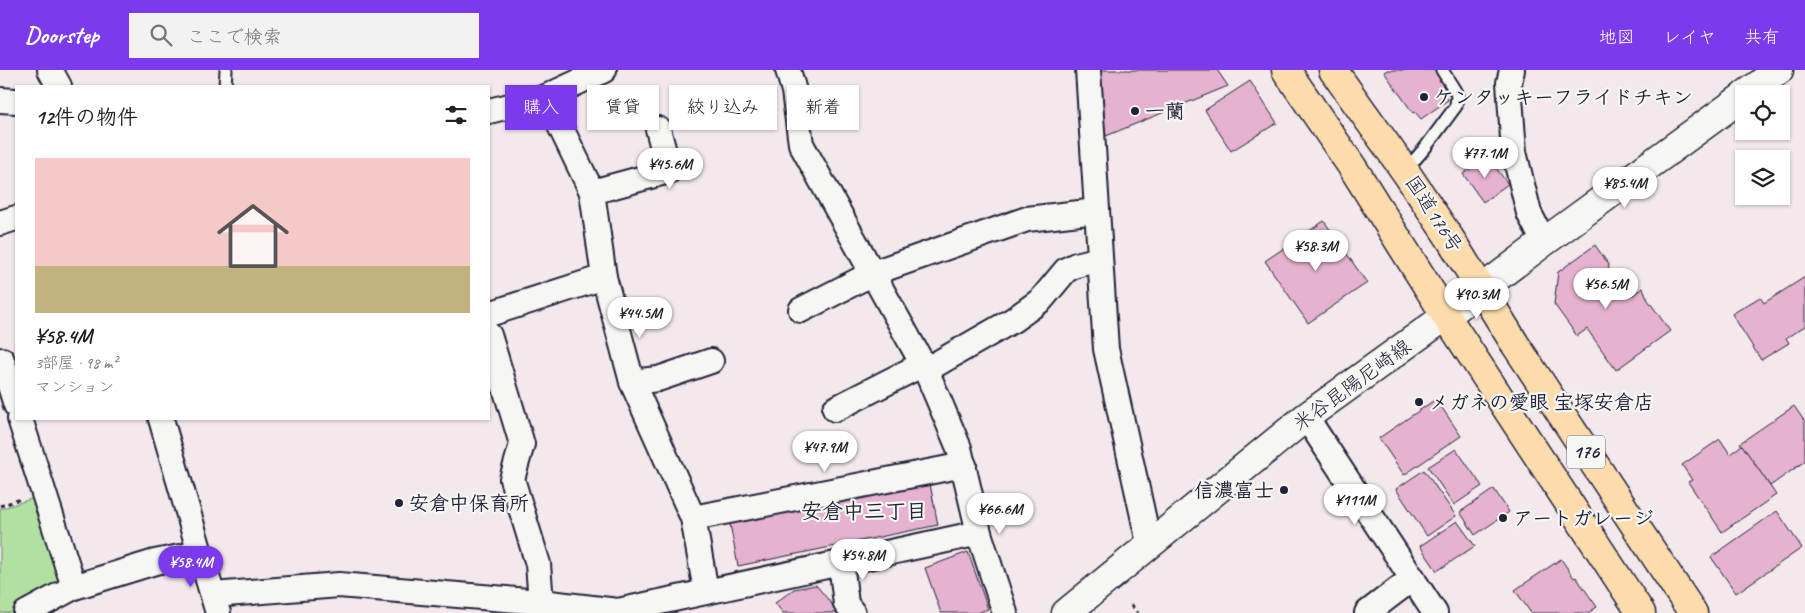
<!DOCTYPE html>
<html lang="ja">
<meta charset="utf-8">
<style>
:root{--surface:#fff;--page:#f2f2f2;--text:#202124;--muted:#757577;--line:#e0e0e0;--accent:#7c3aed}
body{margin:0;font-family:Caveat,"Klee One",sans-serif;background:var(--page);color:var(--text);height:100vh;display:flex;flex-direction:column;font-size:19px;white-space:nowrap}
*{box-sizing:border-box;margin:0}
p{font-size:16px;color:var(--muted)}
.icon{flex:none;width:28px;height:28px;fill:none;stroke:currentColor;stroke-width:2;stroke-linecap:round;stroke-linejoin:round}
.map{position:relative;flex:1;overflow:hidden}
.side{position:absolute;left:15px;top:15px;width:475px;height:335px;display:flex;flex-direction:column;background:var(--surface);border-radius:0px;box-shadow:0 1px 4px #0004}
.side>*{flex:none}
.top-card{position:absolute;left:505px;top:15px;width:475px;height:45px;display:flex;gap:10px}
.controls{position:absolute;left:1735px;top:15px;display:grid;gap:10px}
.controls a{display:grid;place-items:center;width:55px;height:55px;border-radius:0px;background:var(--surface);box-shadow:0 1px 4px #0004;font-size:25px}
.price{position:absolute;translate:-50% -42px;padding:0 11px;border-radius:18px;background:#fff;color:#222;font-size:16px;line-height:32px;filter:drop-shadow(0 1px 2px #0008)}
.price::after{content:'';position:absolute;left:50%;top:30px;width:15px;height:11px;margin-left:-8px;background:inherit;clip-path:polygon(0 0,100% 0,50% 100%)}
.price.active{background:var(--accent);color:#fff}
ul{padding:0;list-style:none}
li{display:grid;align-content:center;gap:10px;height:265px;padding:0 20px}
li+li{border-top:1px solid var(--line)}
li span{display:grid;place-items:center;height:155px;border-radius:0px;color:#555}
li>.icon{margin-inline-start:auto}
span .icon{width:90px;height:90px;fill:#fffc;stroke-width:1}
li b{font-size:21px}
h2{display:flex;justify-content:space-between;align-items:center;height:60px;padding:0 20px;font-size:21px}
.chip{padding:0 18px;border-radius:0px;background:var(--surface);box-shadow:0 1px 4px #0004;font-size:18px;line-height:45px}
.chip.active{background:var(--accent);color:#fff}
header{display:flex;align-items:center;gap:30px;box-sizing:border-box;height:70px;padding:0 25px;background:var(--accent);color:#fff}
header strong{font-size:24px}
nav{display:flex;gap:28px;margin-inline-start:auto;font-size:18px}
.search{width:350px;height:45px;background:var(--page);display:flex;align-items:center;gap:12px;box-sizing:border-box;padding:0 18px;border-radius:0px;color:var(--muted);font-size:19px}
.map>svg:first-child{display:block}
</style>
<header>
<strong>Doorstep</strong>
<div class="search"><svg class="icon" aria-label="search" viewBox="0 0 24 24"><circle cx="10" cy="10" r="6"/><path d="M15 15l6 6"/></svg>ここで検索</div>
<nav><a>地図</a><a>レイヤ</a><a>共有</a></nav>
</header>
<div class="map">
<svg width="1805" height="543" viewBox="0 0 1805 543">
<rect width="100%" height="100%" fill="#f3e8eb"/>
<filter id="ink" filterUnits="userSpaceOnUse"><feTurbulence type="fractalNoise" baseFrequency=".02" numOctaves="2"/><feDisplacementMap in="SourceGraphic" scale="10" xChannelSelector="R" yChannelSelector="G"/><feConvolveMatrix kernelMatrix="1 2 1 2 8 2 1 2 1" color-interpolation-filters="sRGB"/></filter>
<g filter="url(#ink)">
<polygon fill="#b1e0a0" stroke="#6a816e" points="37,427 59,508 54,520 13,543 0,543 0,439"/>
<g fill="#e5b2cf" stroke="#22223b">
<polygon points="1097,0 1217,0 1228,16 1106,66"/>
<polygon points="1387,0 1439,0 1443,7 1439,10 1447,22 1444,23 1448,30 1421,49 1415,42 1413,43 1384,2"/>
<polygon points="1250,11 1277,53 1231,81 1205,40"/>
<polygon points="1487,86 1508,114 1483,132 1463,104"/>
<polygon points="1324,151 1367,213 1308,253 1265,191"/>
<polygon points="1595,175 1609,195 1605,221 1633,225 1643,218 1648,230 1670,261 1616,300 1587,259 1577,266 1554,234 1558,202"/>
<polygon points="1805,207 1805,256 1786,268 1789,273 1761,290 1732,244 1760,227 1764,233"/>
<polygon points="1436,329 1461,366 1404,405 1379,368"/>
<polygon points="1794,336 1805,352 1805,391 1770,416 1740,373"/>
<polygon points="1720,369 1730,384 1742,375 1776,425 1722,462 1688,412 1692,410 1682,395"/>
<polygon points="1456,379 1482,416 1454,435 1428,397"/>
<polygon points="1424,400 1456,446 1427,466 1396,419"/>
<polygon points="930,414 938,455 738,496 730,454"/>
<polygon points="1494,419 1509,442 1475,465 1460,442"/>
<polygon points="1777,441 1802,478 1736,523 1711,487"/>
<polygon points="1457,451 1475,476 1437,501 1420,476"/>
<polygon points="968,482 988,539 977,543 941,543 925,498"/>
<polygon points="1561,489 1574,508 1576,507 1597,537 1588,543 1531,543 1515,520"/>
<polygon points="816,515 839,543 783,543 775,533 794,519"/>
</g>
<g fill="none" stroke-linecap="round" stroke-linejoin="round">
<defs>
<g id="service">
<polyline points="225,16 226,0"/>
<polyline points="1405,101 1425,78 1456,36 1457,24 1442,0"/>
</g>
<g id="minor">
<polyline points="50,0 59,16"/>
<polyline points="788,0 794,21 801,74 926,300 959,378 979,463 1005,543"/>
<polyline points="1088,0 1106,279 1149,473"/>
<polyline points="1512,0 1509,13 1514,82 1529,143 1544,172"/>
<polyline points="546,27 592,122 604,207 632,312 693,448 706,521"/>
<polyline points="0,30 16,31"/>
<polyline points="489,41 546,27 604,0"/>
<polyline points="592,122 669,101 658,59"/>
<polyline points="0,153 16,148"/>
<polyline points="801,240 873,203 1027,149 1097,141"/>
<polyline points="489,244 604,207"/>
<polyline points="489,265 522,374 512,409 538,494 541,532"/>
<polyline points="2,290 16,335"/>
<polyline points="926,300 1013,250 1041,230 1066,200 1076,195 1100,189"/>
<polyline points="632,312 658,309 711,291"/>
<polyline points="835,339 923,294"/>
<polyline points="1306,347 1435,543"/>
<polyline points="20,349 74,517"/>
<polyline points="693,448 964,395"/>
<polyline points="200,483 218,543"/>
<polyline points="841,492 846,534 853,543"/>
<polyline points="213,525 339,515 541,532 618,541 979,463"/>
<polyline points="26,543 74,517 155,492 200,483 161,349"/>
<polyline points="1367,543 1413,508"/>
</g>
<g id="secondary">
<polyline points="1746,24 1779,0"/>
<polyline points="1066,543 1306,347 1446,246 1544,172 1744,26"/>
</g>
<g id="trunk">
<polyline points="1286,0 1353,98 1446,246 1641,543"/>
<polyline points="1333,0 1405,101 1449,167 1515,274 1693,543"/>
</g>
</defs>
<use href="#service" stroke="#22223b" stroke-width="15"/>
<use href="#minor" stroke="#22223b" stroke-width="28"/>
<use href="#secondary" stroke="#22223b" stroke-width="31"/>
<use href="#trunk" stroke="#22223b" stroke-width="31"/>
<g stroke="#22223b" stroke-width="3" stroke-dasharray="4 4" stroke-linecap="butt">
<polyline points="0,436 21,429"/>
<polyline points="1131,535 1138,543"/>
</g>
<use href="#service" stroke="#f6f6f2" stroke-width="11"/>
<use href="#minor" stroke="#f6f6f2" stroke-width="24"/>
<use href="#secondary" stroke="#f6f6f2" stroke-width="28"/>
<use href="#trunk" stroke="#fcdcac" stroke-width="28"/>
</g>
</g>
<g fill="#22223b" stroke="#f6f6f2" stroke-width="2">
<circle cx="1424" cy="27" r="5"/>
<circle cx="1135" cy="41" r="5"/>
<circle cx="1419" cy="332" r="5"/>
<circle cx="1284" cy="420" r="5"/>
<circle cx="399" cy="433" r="5"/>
<circle cx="1503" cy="448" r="5"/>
</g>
<g text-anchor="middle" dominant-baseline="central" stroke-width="4.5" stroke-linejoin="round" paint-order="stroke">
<rect fill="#f6f6f2" stroke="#626272" stroke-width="1" x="1567" y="365.5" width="38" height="33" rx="4"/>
<g font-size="19" font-weight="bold" fill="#22223b">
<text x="1586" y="382">176</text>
</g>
<g font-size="20" font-weight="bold" fill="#22223b" stroke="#f6f6f2" text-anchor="start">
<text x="1434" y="27">ケンタッキーフライドチキン</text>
<text x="1145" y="41">一蘭</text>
<text x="1429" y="332">メガネの愛眼 宝塚安倉店</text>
<text x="1274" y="420" text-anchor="end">信濃富士</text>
<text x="409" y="433">安倉中保育所</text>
<text x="1513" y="448">アートガレージ</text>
</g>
<g font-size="20" fill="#22223b" stroke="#f6f6f2">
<text transform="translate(1434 144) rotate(57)">国道176号</text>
<text transform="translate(1352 315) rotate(-36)">米谷昆陽尼崎線</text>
</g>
<g font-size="21" font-weight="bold" fill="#22223b" stroke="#f6f6f2">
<text x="864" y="441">安倉中三丁目</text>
</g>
</g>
</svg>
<div class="controls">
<a><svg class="icon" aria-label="locate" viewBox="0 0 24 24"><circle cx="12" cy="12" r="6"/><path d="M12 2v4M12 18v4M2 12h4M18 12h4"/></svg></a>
<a><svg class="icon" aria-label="layers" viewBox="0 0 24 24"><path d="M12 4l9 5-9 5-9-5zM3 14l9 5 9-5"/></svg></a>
</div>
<b class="price" style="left:1485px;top:109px">¥77.1M</b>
<b class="price" style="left:670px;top:120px">¥45.6M</b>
<b class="price" style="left:1625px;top:139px">¥85.4M</b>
<b class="price" style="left:1316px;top:202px">¥58.3M</b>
<b class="price" style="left:1606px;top:240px">¥56.5M</b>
<b class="price" style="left:1477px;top:250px">¥90.3M</b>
<b class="price" style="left:640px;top:269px">¥44.5M</b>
<b class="price" style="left:825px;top:403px">¥47.9M</b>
<b class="price" style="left:1355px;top:456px">¥111M</b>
<b class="price" style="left:1000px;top:465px">¥66.6M</b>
<b class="price" style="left:863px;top:511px">¥54.8M</b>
<b class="price active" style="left:191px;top:518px">¥58.4M</b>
<div class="top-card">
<a class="chip active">購入</a>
<a class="chip">賃貸</a>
<a class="chip">絞り込み</a>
<a class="chip">新着</a>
</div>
<section class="side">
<h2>12件の物件<svg class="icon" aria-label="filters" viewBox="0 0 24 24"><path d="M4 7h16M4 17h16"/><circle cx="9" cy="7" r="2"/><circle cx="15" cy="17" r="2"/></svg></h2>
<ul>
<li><span style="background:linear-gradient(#f6c9c9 70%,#c2b280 0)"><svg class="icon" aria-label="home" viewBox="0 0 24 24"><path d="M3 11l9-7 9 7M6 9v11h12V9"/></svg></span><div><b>¥58.4M</b><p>3部屋 · 98 m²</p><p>マンション</p></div></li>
</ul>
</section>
</div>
